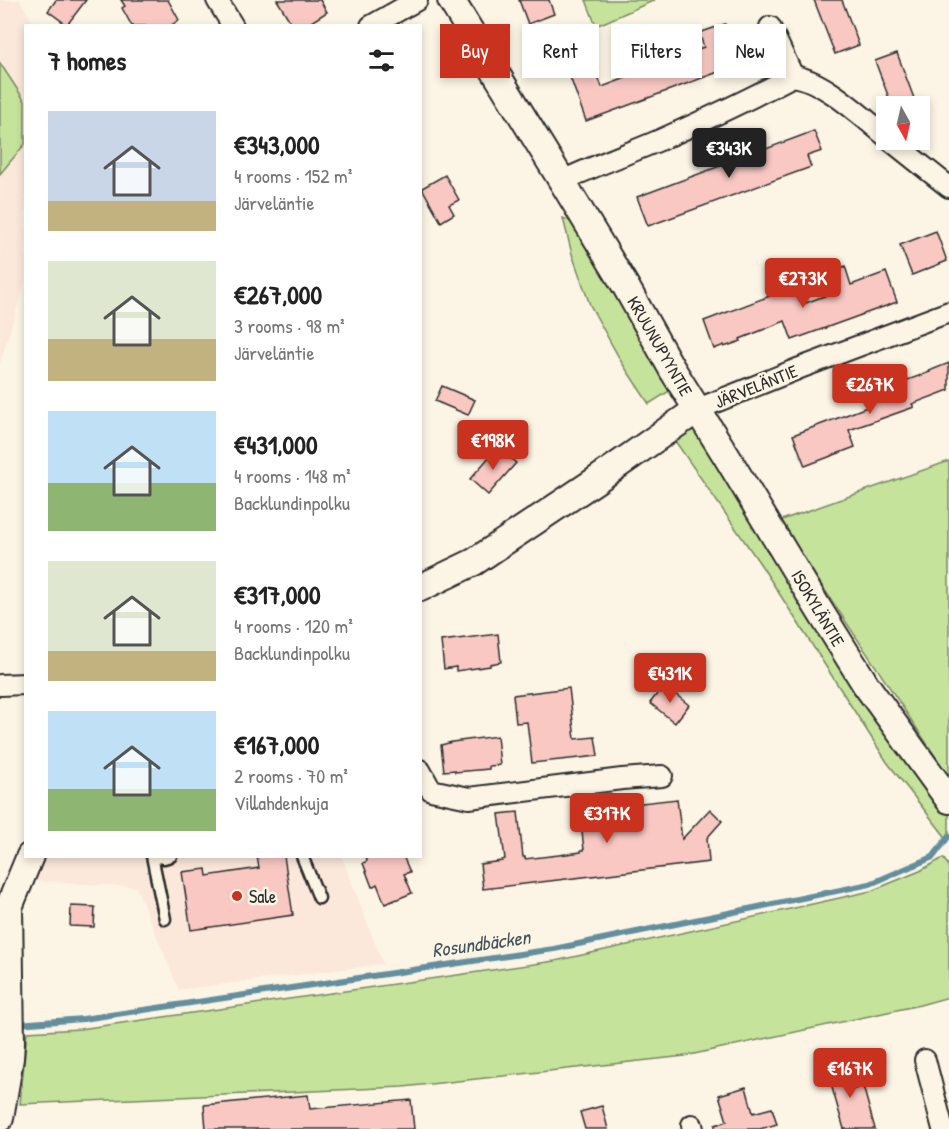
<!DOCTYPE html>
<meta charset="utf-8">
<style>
:root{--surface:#fff;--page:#f2f2f2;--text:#222;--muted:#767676;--accent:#c8321e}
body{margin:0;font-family:"Patrick Hand",sans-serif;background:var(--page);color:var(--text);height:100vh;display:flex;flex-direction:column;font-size:22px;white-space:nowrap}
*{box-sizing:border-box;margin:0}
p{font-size:20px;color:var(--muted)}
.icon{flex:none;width:33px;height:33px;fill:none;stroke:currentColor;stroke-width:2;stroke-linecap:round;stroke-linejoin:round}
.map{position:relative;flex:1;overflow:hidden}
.panel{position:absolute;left:24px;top:24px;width:398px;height:834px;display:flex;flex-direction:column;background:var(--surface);border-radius:0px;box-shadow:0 3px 9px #0003}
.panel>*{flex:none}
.banner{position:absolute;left:440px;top:24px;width:418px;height:54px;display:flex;gap:12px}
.needle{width:39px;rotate:172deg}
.controls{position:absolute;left:876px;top:96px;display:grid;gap:12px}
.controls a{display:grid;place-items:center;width:54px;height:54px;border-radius:0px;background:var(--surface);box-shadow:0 3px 9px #0003;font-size:30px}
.price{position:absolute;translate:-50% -51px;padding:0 14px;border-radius:6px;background:var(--accent);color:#fff;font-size:20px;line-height:39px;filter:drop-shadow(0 2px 3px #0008)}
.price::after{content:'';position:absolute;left:50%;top:36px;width:18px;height:14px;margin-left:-9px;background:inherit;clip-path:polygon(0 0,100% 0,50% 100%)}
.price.on{background:#222;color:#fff}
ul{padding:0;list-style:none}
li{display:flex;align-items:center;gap:18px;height:150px;padding:0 24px}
li span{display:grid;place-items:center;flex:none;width:168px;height:120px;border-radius:0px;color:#555}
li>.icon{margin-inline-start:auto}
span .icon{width:72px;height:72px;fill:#fffc;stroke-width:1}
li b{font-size:26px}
h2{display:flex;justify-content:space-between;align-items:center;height:72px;padding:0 24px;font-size:26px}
.tag{padding:0 21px;border-radius:0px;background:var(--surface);box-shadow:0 3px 9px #0003;font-size:21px;line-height:54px}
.tag.on{background:var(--accent);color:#fff}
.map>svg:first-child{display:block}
</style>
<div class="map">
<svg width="949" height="1129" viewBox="0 0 949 1129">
<rect width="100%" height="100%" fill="#fcf5e5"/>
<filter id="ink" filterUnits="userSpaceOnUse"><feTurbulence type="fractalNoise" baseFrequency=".0167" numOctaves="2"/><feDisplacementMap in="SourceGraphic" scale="12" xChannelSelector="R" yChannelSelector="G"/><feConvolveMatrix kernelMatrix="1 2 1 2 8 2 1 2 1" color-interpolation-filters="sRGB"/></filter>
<g filter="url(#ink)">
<g fill="#fbe8db">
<polygon points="0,0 20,0 34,25 26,26 25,282 0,364"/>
<polygon points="43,857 342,857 383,964 179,990 136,887 34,881"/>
</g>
<g fill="#c5e39b" stroke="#788763" stroke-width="1.5">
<polygon points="586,0 655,0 596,26"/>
<polygon points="0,63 25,101 25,144 0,174"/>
<polygon points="563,218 572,222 671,390 649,404 622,363 590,305 572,254"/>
<polygon points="695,424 949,807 949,839 948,840 887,762 761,565 673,438"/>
<polygon points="949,461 949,777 779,521"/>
<polygon points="943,858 949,866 949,997 920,1005 685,1056 403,1087 20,1104 27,1032 80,1029 555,961 871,891 920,871"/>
</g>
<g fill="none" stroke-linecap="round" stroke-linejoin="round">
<polyline stroke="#638e9e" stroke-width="6" points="17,1024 83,1019 554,949 870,884 933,857 949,836"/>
</g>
<g fill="#f9c8c3" stroke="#2b2b2b" stroke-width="1.5">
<polygon points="56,0 86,0 67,25 48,11"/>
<polygon points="121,0 168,0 179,20 170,26 132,26 122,8 125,6"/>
<polygon points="277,0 320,0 327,12 305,26 293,26"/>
<polygon points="519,0 549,0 554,14 528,24"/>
<polygon points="814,0 842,0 859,45 835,54"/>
<polygon points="725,24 729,35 744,29 756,58 586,121 570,77 595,68 602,87 642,72 636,55 655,49 660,63 704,47 699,33"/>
<polygon points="897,53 915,101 900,106 892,106 875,61"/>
<polygon points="814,131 822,151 807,156 811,167 648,226 637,197"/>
<polygon points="445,175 459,200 449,205 454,214 441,222 422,188"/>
<polygon points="936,231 947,261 912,275 900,245"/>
<polygon points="845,266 851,285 886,272 897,302 792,340 785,321 740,339 741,341 724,347 724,345 714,349 704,321 775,294 774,290 795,282 803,304 835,292 828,273"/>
<polygon points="949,363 949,390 912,404 914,407 849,430 855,447 805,466 793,435 867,407 863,396 930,372 929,371"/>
<polygon points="442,386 475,400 468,415 435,401"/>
<polygon points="498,447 516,463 488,495 470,479"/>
<polygon points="498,634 501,662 490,664 490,666 456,671 456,667 444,669 441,641"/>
<polygon points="664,685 689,705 675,723 650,703"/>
<polygon points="569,688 575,739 595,737 598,756 532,763 527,722 516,723 513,695"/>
<polygon points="497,736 500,765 489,766 489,769 455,772 455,770 444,771 441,745 452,742"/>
<polygon points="632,798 633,804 677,799 682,839 710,809 722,821 707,838 709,862 483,889 480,864 502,861 502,860 505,859 499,814 518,812 523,857 525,857 525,859 559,855 581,852 581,850 584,850 579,805"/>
<polygon points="257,856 284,856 293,915 191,930 182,872 206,869 207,876 259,868"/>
<polygon points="366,856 403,856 410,872 404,874 412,893 385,904 377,884 372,887 363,863 367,861"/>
<polygon points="71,906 95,907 94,927 70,926"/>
<polygon points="847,1061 855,1089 863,1086 875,1129 844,1129 826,1067"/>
<polygon points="746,1087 753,1113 772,1108 777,1124 760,1129 715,1129 715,1125 727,1121 719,1095"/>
<polygon points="308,1095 310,1109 411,1100 414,1129 206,1129 204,1105"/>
<polygon points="602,1106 608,1129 585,1129 580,1112"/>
</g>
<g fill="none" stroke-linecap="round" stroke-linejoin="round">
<defs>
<g id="service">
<polyline points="152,856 165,919"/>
<polyline points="152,856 164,858 171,856"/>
<polyline points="302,856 319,898"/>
</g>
<g id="minor">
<polyline points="217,0 233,26"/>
<polyline points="371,26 417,0"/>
<polyline points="770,27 793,76"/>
<polyline points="890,140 949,187"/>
<path d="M562 181C594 166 627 154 660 140 705 120 750 99 793 76 824 80 862 117 886 136"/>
<polyline points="698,409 800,368 949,312"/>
<polyline points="0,685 26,684"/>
<polyline points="420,770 431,790 469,798 622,779 662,776"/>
<polyline points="925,1060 943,1129"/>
<polyline points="692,1125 693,1129"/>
</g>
<g id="tertiary">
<polyline points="451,0 562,181 625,285 672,369 727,457 818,608 866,685 949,800"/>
<polyline points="420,588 474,562 595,481 698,409"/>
<polyline points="0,1118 10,1058 11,1043 9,907 30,856"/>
</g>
</defs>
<use href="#service" stroke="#2b2b2b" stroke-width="15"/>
<use href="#minor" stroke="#2b2b2b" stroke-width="24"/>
<use href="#tertiary" stroke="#2b2b2b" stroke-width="30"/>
<use href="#service" stroke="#fcf5e5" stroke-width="10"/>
<use href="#minor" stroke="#fcf5e5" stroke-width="20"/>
<use href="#tertiary" stroke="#fcf5e5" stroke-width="26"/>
</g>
</g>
<circle fill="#c8321e" stroke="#fcf5e5" stroke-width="2" cx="237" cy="896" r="6"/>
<g text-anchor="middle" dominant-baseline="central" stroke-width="5" stroke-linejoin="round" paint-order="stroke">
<g font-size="18" fill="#2b2b2b" stroke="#fcf5e5">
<text transform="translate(660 346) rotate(60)">KRUUNUPYYNTIE</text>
<text transform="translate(756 386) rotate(-22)">JÄRVELÄNTIE</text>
<text transform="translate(818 608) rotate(59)">ISOKYLÄNTIE</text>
</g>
<g font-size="18" fill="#2b2b2b" stroke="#fcf5e5" text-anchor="start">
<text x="249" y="896">Sale</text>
</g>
<g font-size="20" font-style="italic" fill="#42545b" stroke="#fcf5e5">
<text transform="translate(481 943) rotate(-8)">Rosundbäcken</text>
</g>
</g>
</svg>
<div class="controls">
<a><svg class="needle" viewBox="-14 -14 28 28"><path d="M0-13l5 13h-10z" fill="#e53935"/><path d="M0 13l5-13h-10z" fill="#767676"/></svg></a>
</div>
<b class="price on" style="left:729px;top:179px">€343K</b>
<b class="price" style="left:803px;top:309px">€273K</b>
<b class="price" style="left:870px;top:415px">€267K</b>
<b class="price" style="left:493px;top:471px">€198K</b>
<b class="price" style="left:670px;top:704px">€431K</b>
<b class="price" style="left:607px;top:844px">€317K</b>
<b class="price" style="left:850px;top:1099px">€167K</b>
<div class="banner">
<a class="tag on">Buy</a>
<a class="tag">Rent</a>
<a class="tag">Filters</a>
<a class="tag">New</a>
</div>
<section class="panel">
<h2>7 homes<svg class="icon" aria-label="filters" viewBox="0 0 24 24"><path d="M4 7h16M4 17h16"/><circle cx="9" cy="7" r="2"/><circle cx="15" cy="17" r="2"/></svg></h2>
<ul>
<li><span style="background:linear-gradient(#c9d6e8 75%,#c2b280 0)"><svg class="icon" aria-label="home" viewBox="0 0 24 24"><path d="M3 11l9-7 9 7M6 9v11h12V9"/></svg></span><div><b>€343,000</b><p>4 rooms · 152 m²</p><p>Järveläntie</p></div></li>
<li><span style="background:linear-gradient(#dfe7d0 65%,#c2b280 0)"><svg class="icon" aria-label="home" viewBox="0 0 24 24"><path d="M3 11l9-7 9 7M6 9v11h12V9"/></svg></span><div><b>€267,000</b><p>3 rooms · 98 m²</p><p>Järveläntie</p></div></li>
<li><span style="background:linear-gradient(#bfe0f5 60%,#8fb573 0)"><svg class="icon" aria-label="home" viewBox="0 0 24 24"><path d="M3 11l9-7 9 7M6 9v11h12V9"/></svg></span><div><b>€431,000</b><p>4 rooms · 148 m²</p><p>Backlundinpolku</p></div></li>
<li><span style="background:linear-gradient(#dfe7d0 75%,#c2b280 0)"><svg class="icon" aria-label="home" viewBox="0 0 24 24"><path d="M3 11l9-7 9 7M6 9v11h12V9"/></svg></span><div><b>€317,000</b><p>4 rooms · 120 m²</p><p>Backlundinpolku</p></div></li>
<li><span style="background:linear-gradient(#bfe0f5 65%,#8fb573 0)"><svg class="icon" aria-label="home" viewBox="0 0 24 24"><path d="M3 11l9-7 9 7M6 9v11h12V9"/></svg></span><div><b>€167,000</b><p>2 rooms · 70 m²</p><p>Villahdenkuja</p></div></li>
</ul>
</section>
</div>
